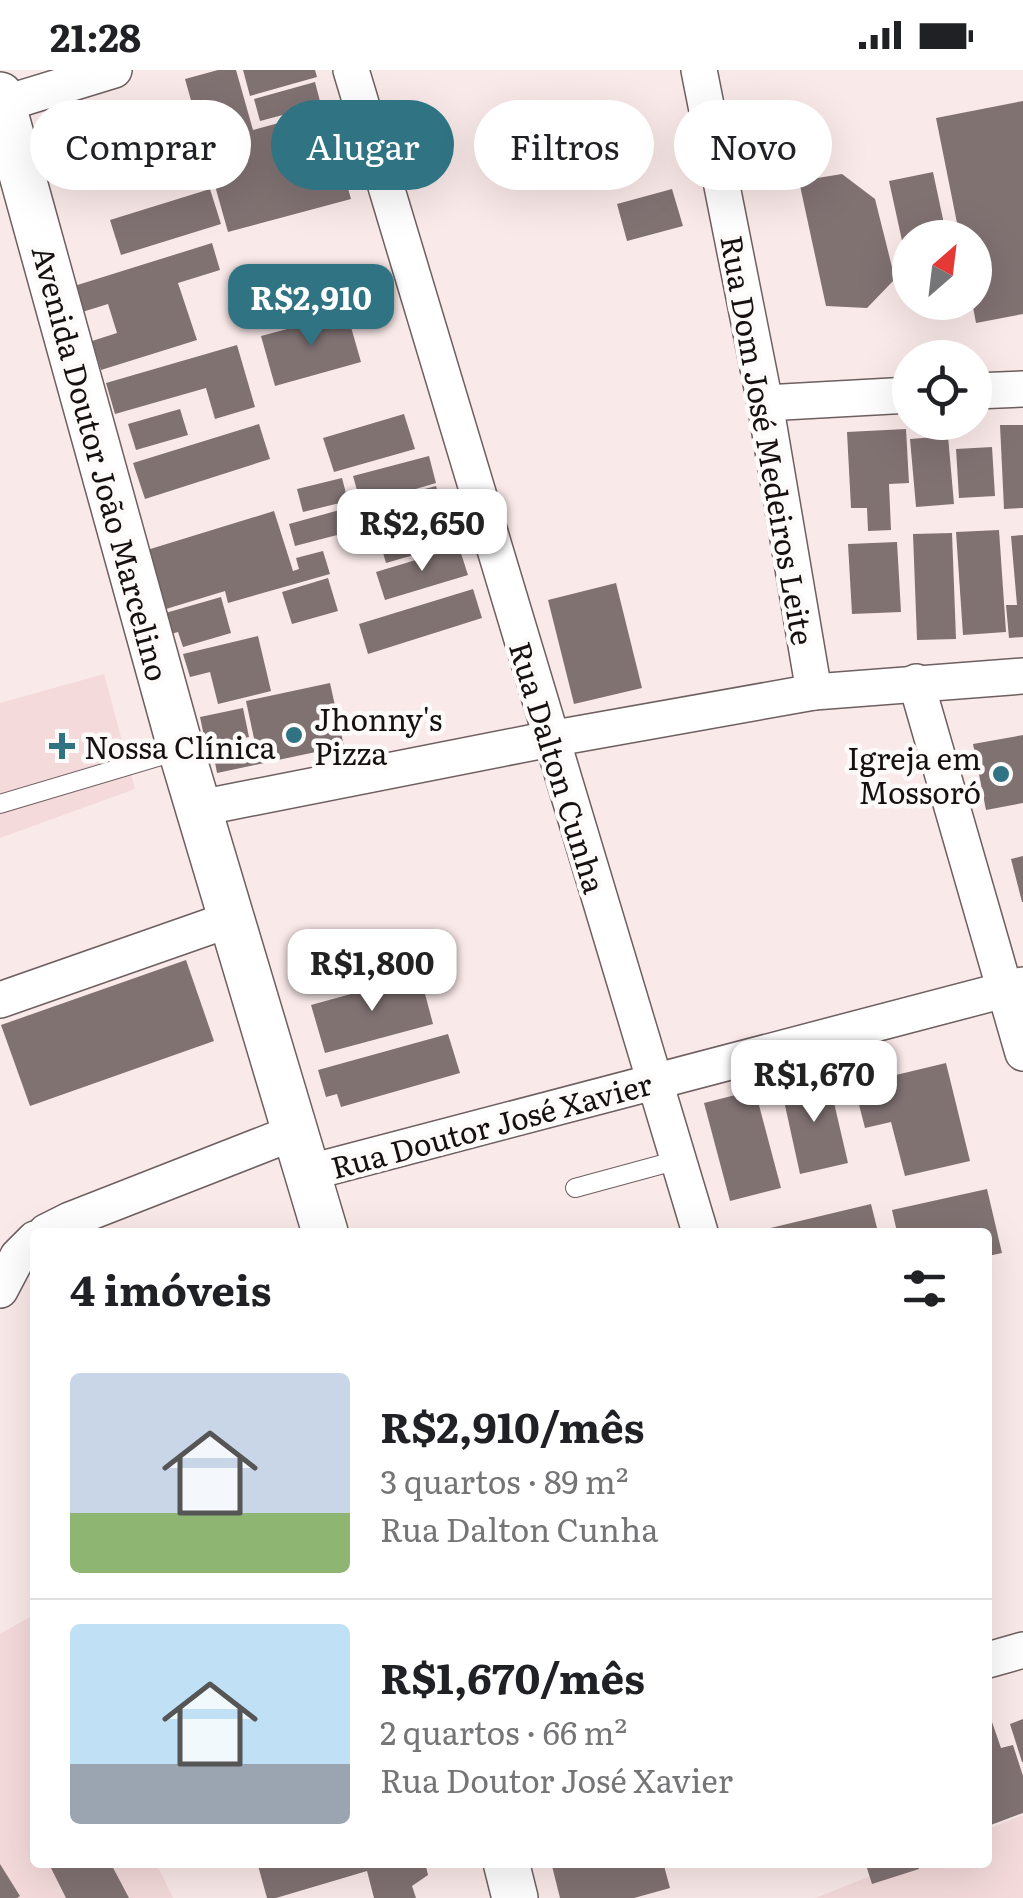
<!DOCTYPE html>
<html lang="pt">
<meta charset="utf-8">
<style>
:root{--surface:#fff;--page:#f6f6f6;--text:#202124;--muted:#757577;--line:#e0e0e0;--accent:#307484}
body{margin:0;font-family:Literata,serif;background:var(--page);color:var(--text);height:100vh;display:flex;flex-direction:column;font-size:38px;white-space:nowrap}
*{box-sizing:border-box;margin:0}
p{font-size:32px;color:var(--muted)}
.icon{flex:none;width:55px;height:55px;fill:none;stroke:currentColor;stroke-width:2;stroke-linecap:round;stroke-linejoin:round}
.map{position:relative;flex:1;overflow:hidden}
.details{position:absolute;left:30px;top:1158px;width:962px;height:640px;display:flex;flex-direction:column;background:var(--surface);border-radius:10px;box-shadow:0 10px 40px #0002}
.details>*{flex:none}
.top-card{position:absolute;left:30px;top:30px;width:965px;height:90px;display:flex;gap:20px}
.needle{width:65px;rotate:28deg}
.buttons{position:absolute;left:892px;top:150px;display:grid;gap:20px}
.buttons a{display:grid;place-items:center;width:100px;height:100px;border-radius:50%;background:var(--surface);box-shadow:0 10px 40px #0002;font-size:50px}
.price{position:absolute;translate:-50% -85px;padding:0 22px;border-radius:20px;background:#fff;color:#222;font-size:32px;line-height:65px;filter:drop-shadow(0 2px 5px #0008)}
.price::after{content:'';position:absolute;left:50%;top:60px;width:30px;height:22px;margin-left:-15px;background:inherit;clip-path:polygon(0 0,100% 0,50% 100%)}
.price.current{background:var(--accent);color:#fff}
ul{padding:0;list-style:none}
li{display:flex;align-items:center;gap:30px;height:250px;padding:0 40px}
li+li{border-top:2px solid var(--line)}
li span{display:grid;place-items:center;flex:none;width:280px;height:200px;border-radius:10px;color:#555}
li>.icon{margin-inline-start:auto}
span .icon{width:120px;height:120px;fill:#fffc;stroke-width:1}
li b{font-size:42px}
h2{display:flex;justify-content:space-between;align-items:center;height:120px;padding:0 40px;font-size:42px}
.pill{padding:0 35px;border-radius:45px;background:var(--surface);box-shadow:0 10px 40px #0002;font-size:35px;line-height:90px}
.pill.current{background:var(--accent);color:#fff}
.status{display:flex;justify-content:space-between;align-items:center;height:70px;padding:0 50px;background:var(--surface);direction:ltr}
.status svg{height:28px;fill:currentColor}
.map>svg:first-child{display:block}
</style>
<div class="status"><b>21:28</b><svg viewBox="0 0 49 12"><path d="M0 12V9h3v3zM5 12V6h3v6zM10 12V3h3v9zM15 12V0h3v12zM26 1h20v11H26zM47 4h2v5h-2z"/></svg></div>
<div class="map">
<svg width="1023" height="1828" viewBox="0 0 1023 1828">
<rect width="100%" height="100%" fill="#fae9e9"/>
<g fill="#f4dadb">
<polygon points="104,604 135,719 0,768 0,633"/>
<polygon points="35,1544 35,1792 156,1793 173,1828 0,1828 0,1564"/>
<polygon points="1023,1745 1023,1828 815,1828 904,1793 988,1792 988,1759"/>
</g>
<g fill="#817272">
<polygon points="218,0 236,0 253,60 326,40 351,129 228,162 185,9"/>
<polygon points="243,0 315,0 317,7 250,26"/>
<polygon points="315,12 321,35 260,51 254,29"/>
<polygon points="1023,31 1023,244 976,253 972,232 975,232 975,168 960,168 936,48"/>
<polygon points="933,102 947,168 910,168 910,188 906,189 889,111"/>
<polygon points="842,104 875,129 895,209 867,238 826,236 799,111"/>
<polygon points="210,119 221,154 121,185 110,150"/>
<polygon points="672,119 683,156 627,171 617,134"/>
<polygon points="212,173 220,200 178,213 197,270 101,300 92,271 117,263 108,234 79,243 71,217"/>
<polygon points="347,243 361,292 275,316 261,266"/>
<polygon points="237,275 255,337 215,349 206,318 115,344 106,313"/>
<polygon points="180,339 188,365 136,380 128,354"/>
<polygon points="404,344 415,379 334,402 323,368"/>
<polygon points="259,354 270,389 145,429 133,393"/>
<polygon points="1000,355 1023,355 1023,438 1004,439"/>
<polygon points="906,359 909,413 889,414 891,460 868,461 867,438 851,438 847,362"/>
<polygon points="948,366 954,434 916,437 910,369"/>
<polygon points="992,377 995,426 959,428 956,379"/>
<polygon points="429,386 436,413 409,421 416,443 367,456 353,406"/>
<polygon points="342,408 348,431 303,442 297,419"/>
<polygon points="436,416 443,440 419,446 413,422"/>
<polygon points="354,436 360,459 295,476 289,454"/>
<polygon points="274,441 293,501 299,499 296,488 323,481 330,504 228,533 225,521 166,539 147,480"/>
<polygon points="446,442 455,473 386,493 377,462"/>
<polygon points="999,460 1006,562 963,565 956,462"/>
<polygon points="952,463 956,569 917,570 913,464"/>
<polygon points="1023,465 1023,567 1009,568 1006,535 1017,535 1011,466"/>
<polygon points="897,472 901,542 852,544 848,474"/>
<polygon points="459,477 468,505 385,530 376,502"/>
<polygon points="328,508 338,541 292,554 282,522"/>
<polygon points="616,513 642,618 574,634 548,530"/>
<polygon points="473,519 482,548 368,584 359,554"/>
<polygon points="221,527 231,563 183,577 178,562 168,565 162,544"/>
<polygon points="258,566 271,621 218,634 210,602 190,607 183,584"/>
<polygon points="330,613 344,676 217,703 213,682 255,673 246,631"/>
<polygon points="243,638 249,667 206,676 200,647"/>
<polygon points="1023,665 1023,733 986,740 973,674"/>
<polygon points="1023,786 1023,832 1022,832 1011,789"/>
<polygon points="186,890 214,971 30,1036 1,955"/>
<polygon points="420,905 433,954 325,983 311,935"/>
<polygon points="448,964 460,1003 341,1037 337,1024 326,1027 318,1000"/>
<polygon points="946,993 970,1091 905,1106 891,1052 865,1058 854,1015"/>
<polygon points="828,1007 848,1093 800,1104 781,1017"/>
<polygon points="755,1020 781,1118 730,1131 704,1033"/>
<polygon points="987,1119 1002,1183 988,1186 988,1162 897,1162 892,1140"/>
<polygon points="871,1134 878,1162 759,1162 758,1161"/>
<polygon points="1023,1649 1023,1692 1022,1692 1010,1654"/>
<polygon points="992,1652 1001,1678 1013,1675 1023,1706 1023,1743 988,1756 988,1653"/>
<polygon points="48,1792 110,1792 129,1828 66,1828"/>
<polygon points="257,1792 425,1792 428,1805 412,1816 416,1828 374,1828 367,1801 276,1828 267,1828"/>
<polygon points="551,1792 663,1792 670,1818 634,1828 560,1828"/>
<polygon points="865,1792 917,1792 919,1799 872,1814"/>
<polygon points="0,1794 20,1826 17,1828 0,1828"/>
</g>
<g fill="none" stroke-linecap="round" stroke-linejoin="round">
<defs>
<g id="service">
<polyline points="0,734 181,680"/>
<polyline points="575,1118 678,1090"/>
</g>
<g id="minor">
<polyline points="351,0 700,1162"/>
<polyline points="699,0 765,333 814,622"/>
<polyline points="3,34 114,0"/>
<polyline points="975,321 1023,319"/>
<polyline points="765,333 910,325"/>
<polyline points="916,612 1023,983"/>
<polyline points="200,738 550,669 814,622 1023,606"/>
<polyline points="0,930 234,848"/>
<polyline points="307,1103 1023,915"/>
<polyline points="46,1162 70,1150 295,1062"/>
<polyline points="0,1220 18,1186 35,1169"/>
<polyline points="988,1590 1023,1580"/>
</g>
<g id="tertiary">
<polyline points="0,25 181,680 325,1162"/>
<polyline points="506,1792 515,1828"/>
</g>
</defs>
<use href="#service" stroke="#6e5f60" stroke-width="20"/>
<use href="#minor" stroke="#6e5f60" stroke-width="38"/>
<use href="#tertiary" stroke="#6e5f60" stroke-width="48"/>
<use href="#service" stroke="#fff" stroke-width="18"/>
<use href="#minor" stroke="#fff" stroke-width="35"/>
<use href="#tertiary" stroke="#fff" stroke-width="45"/>
</g>
<g fill="#307484" stroke="#fdfafa" stroke-width="4">
<circle cx="294" cy="665" r="10"/>
<path d="M57 661h10v10h10v10h-10v10h-10v-10h-10v-10h10z"/>
<circle cx="1001" cy="704" r="10"/>
</g>
<g text-anchor="middle" dominant-baseline="central" stroke-width="9" stroke-linejoin="round" paint-order="stroke">
<g font-size="30" fill="#161011" stroke="#fdfafa">
<text transform="translate(769 370) rotate(80)">Rua Dom José Medeiros Leite</text>
<text transform="translate(102 393) rotate(75)">Avenida Doutor João Marcelino</text>
<text transform="translate(559 697) rotate(73)">Rua Dalton Cunha</text>
<text transform="translate(491 1054) rotate(-15)">Rua Doutor José Xavier</text>
</g>
<g font-size="30" fill="#161011" stroke="#fdfafa" text-anchor="start">
<text x="314" y="648">Jhonny's<tspan x="314" dy="34">Pizza</tspan></text>
<text x="84" y="676">Nossa Clínica</text>
<text x="981" y="687" text-anchor="end">Igreja em<tspan x="981" dy="34">Mossoró</tspan></text>
</g>
</g>
</svg>
<div class="buttons">
<a><svg class="needle" viewBox="-14 -14 28 28"><path d="M0-13l5 13h-10z" fill="#e53935"/><path d="M0 13l5-13h-10z" fill="#757577"/></svg></a>
<a><svg class="icon" aria-label="locate" viewBox="0 0 24 24"><circle cx="12" cy="12" r="6"/><path d="M12 2v4M12 18v4M2 12h4M18 12h4"/></svg></a>
</div>
<b class="price current" style="left:311px;top:279px">R$2,910</b>
<b class="price" style="left:422px;top:504px">R$2,650</b>
<b class="price" style="left:372px;top:944px">R$1,800</b>
<b class="price" style="left:814px;top:1055px">R$1,670</b>
<div class="top-card">
<a class="pill">Comprar</a>
<a class="pill current">Alugar</a>
<a class="pill">Filtros</a>
<a class="pill">Novo</a>
</div>
<section class="details">
<h2>4 imóveis<svg class="icon" aria-label="filters" viewBox="0 0 24 24"><path d="M4 7h16M4 17h16"/><circle cx="9" cy="7" r="2"/><circle cx="15" cy="17" r="2"/></svg></h2>
<ul>
<li><span style="background:linear-gradient(#c9d6e8 70%,#8fb573 0)"><svg class="icon" aria-label="home" viewBox="0 0 24 24"><path d="M3 11l9-7 9 7M6 9v11h12V9"/></svg></span><div><b>R$2,910/mês</b><p>3 quartos · 89 m²</p><p>Rua Dalton Cunha</p></div></li>
<li><span style="background:linear-gradient(#bfe0f5 70%,#9aa5b1 0)"><svg class="icon" aria-label="home" viewBox="0 0 24 24"><path d="M3 11l9-7 9 7M6 9v11h12V9"/></svg></span><div><b>R$1,670/mês</b><p>2 quartos · 66 m²</p><p>Rua Doutor José Xavier</p></div></li>
</ul>
</section>
</div>
